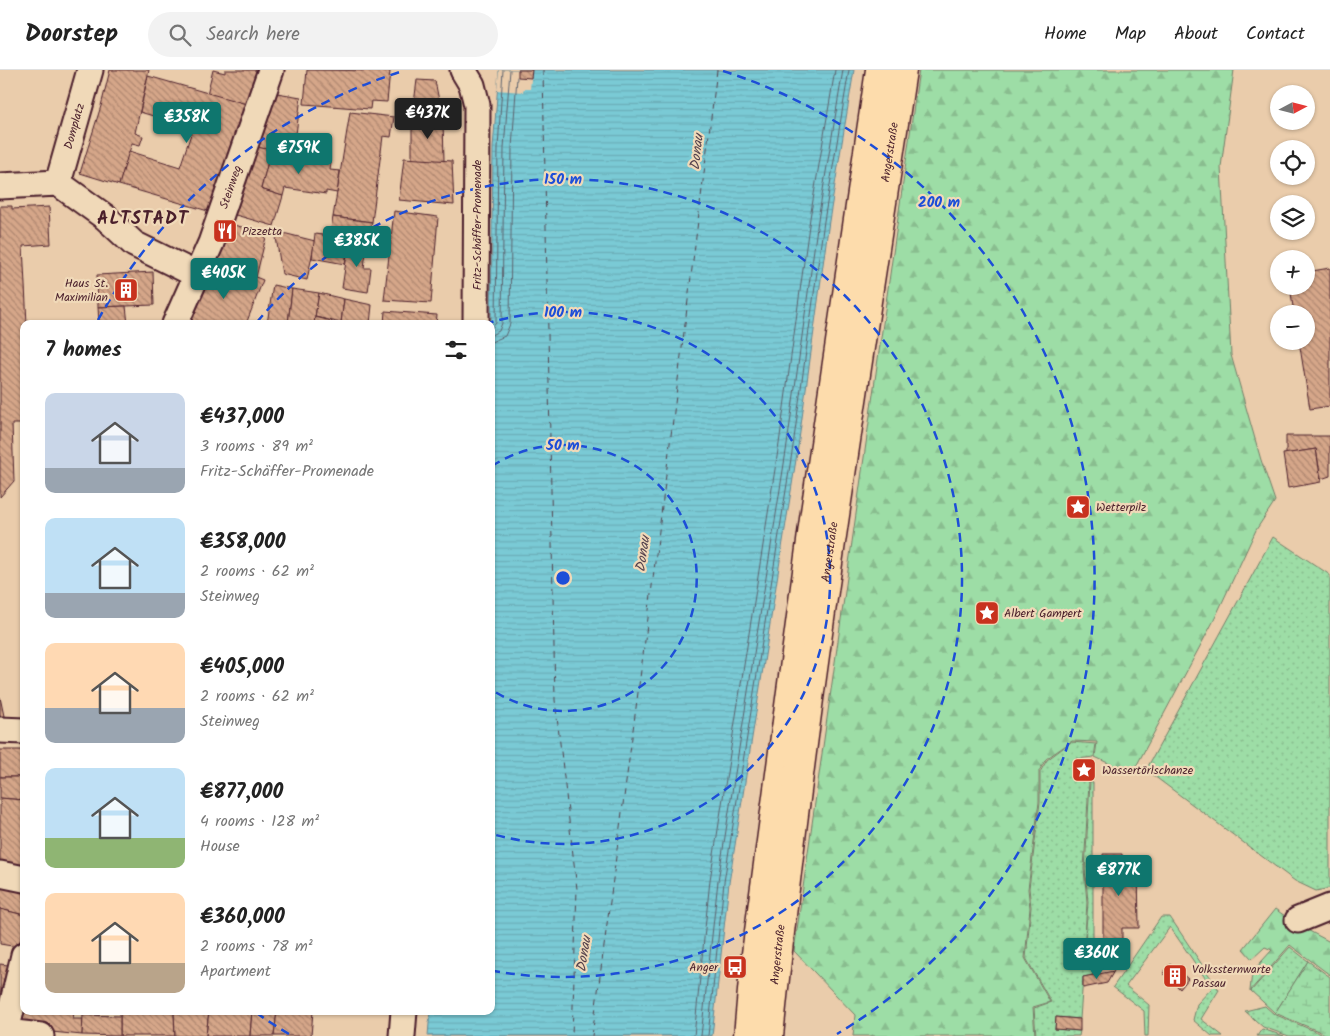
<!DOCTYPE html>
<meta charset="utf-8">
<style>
:root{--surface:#fff;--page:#f2f2f2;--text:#222;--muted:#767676;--line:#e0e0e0;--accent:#0f766e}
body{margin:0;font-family:Kalam,sans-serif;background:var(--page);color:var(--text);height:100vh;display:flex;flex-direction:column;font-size:19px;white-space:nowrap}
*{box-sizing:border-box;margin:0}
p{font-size:16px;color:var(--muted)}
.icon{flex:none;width:28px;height:28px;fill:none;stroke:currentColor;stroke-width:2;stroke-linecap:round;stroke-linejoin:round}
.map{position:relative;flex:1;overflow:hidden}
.side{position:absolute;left:20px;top:250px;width:475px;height:695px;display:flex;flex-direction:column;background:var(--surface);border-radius:10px;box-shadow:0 1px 4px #0004}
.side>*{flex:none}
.needle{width:32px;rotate:83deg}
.controls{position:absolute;left:1270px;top:15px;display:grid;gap:10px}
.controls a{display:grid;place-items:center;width:45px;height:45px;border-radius:50%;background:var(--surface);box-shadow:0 1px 4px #0004;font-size:25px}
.price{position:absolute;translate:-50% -42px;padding:0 11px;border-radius:5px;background:var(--accent);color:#fff;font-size:16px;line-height:32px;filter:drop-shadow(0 1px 2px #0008)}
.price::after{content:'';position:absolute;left:50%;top:30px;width:15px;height:11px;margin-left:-8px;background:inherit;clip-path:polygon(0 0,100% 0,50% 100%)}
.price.on{background:#222;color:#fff}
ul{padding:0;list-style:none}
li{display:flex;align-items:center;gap:15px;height:125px;padding:0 25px}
li span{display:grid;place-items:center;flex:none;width:140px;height:100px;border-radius:10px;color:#555}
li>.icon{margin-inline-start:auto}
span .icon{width:60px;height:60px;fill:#fffc;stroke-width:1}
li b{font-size:21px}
h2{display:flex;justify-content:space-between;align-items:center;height:60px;padding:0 25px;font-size:21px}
header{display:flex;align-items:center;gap:30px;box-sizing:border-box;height:70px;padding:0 25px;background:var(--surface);border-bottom:1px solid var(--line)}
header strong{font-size:24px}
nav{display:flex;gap:28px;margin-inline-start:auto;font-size:18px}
.search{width:350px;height:45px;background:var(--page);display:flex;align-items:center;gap:12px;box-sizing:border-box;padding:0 18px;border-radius:28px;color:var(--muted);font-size:19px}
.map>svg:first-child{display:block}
</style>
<header>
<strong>Doorstep</strong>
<div class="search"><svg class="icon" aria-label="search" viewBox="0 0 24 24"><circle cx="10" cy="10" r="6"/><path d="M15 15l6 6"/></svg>Search here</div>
<nav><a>Home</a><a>Map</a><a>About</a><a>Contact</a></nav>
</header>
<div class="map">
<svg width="1330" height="966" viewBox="0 0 1330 966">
<defs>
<pattern id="grass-dots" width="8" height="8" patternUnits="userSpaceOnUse" patternTransform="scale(1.25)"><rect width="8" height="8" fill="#9ddda6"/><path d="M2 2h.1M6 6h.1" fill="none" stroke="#89bd8f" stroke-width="1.8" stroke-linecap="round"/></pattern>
<pattern id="forest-firs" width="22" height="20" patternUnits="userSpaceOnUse" patternTransform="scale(1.25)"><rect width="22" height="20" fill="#9ddda6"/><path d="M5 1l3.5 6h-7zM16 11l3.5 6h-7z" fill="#89bd8f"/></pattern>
<pattern id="wetland-marsh" width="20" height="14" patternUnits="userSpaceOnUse" patternTransform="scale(1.25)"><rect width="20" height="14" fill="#9ddda6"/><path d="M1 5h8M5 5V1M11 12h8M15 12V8" fill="none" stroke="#89bd8f"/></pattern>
<pattern id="water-rules" width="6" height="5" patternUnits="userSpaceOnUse" patternTransform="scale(1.25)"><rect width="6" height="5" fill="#7acad5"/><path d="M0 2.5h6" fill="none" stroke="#6badb7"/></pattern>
<pattern id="building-back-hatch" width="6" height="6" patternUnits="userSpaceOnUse" patternTransform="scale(1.25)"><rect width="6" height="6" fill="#d5a689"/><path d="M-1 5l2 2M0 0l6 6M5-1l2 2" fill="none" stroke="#af8770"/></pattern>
</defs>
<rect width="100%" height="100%" fill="#eaccab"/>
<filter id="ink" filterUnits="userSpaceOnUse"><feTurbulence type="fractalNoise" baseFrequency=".02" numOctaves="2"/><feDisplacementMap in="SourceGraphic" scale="10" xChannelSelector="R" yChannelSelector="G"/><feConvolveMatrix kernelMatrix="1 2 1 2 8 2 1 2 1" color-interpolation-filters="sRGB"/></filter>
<g filter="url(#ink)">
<g fill="url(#grass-dots)" stroke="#747e68">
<polygon points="1273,467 1330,505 1330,818 1316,821 1295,811 1146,700"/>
<polygon points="1071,672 1096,674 1094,687 1076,689 1072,706 1089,712 1084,799 1087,832 1083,898 1088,832 1085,799 1090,712 1093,713 1093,905 1083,907 1080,949 1056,947 1055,959 1080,961 1079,966 1036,966 1034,938 1051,932 1026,888 1031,837 1029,818 1040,732 1040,702 1047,690"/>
<polygon points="1161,847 1170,847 1219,920 1201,949 1223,966 1212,966 1193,950 1197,934 1212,918 1170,857 1126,916 1149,935 1148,966 1145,966 1144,941 1113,917"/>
<polygon points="1290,877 1308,891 1275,943 1251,921"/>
<polygon points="1265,936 1274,944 1326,966 1289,966 1263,957 1245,941"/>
<polygon points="1262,959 1284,966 1257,966"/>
</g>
<g fill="url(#forest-firs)" stroke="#747e68">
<polygon points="919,0 1234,0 1221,97 1231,285 1261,390 1275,431 1256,460 1214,550 1132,704 1095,687 1097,672 1072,671 1046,689 1039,701 1039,732 1028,819 1030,838 1025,888 1050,932 1033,937 1035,966 853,966 855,945 794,881"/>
<polygon points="1275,839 1298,855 1330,872 1330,905 1290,875 1250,921 1252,902 1272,880 1265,877 1252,889 1243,879"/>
</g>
<polygon fill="url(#wetland-marsh)" stroke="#747e68" points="1308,891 1330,907 1330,966 1275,943"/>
<polygon fill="url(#water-rules)" stroke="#678691" points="499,0 854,0 829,151 798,377 729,813 712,966 428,966 430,941 491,941 491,254 493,78"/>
<polygon fill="#eaccab" points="499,0 532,0 530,19 524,19 523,22 497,20"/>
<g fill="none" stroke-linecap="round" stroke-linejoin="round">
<g stroke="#5d636f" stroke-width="1">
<polyline points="491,259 496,253 498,78 503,0"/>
<polyline points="491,265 499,261 502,253 504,78 510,0"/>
<polyline points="491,272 505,266 510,254 512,78 517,7"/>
<polyline points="694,966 710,810 779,374 810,148 835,0"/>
<polyline points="701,966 718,811 787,375 818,150 843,0"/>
<polyline points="708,966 724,812 793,376 824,151 849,0"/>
</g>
<g stroke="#54414d" stroke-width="1" stroke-dasharray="6 5" stroke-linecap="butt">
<polyline points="543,0 555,630 577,819 572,966"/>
<polyline points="592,966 648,548 717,0"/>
</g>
</g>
<g fill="url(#building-back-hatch)" stroke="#4a1f2b">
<polygon points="110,0 149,0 135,63 143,66 140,75 132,73 119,115 80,103 101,36"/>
<polygon points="213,0 225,3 225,0 261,0 250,35 207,24"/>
<polygon points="307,0 390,1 387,32 371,31 370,39 304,34"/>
<polygon points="518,0 532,0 531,8 518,7"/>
<polygon points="148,6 250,35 208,141 119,115 129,81 180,97 193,58 140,42"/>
<polygon points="417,10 435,11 443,50 412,49"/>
<polygon points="271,22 301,27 296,64 287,63 283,83 252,76"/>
<polygon points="350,42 394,47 391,67 383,66 372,152 333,147"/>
<polygon points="412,49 443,50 444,91 412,90"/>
<polygon points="252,76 271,80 261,119 283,126 274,156 232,144"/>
<polygon points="271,80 331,93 330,100 340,101 337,123 326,121 326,124 285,118 283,126 261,119"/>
<polygon points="404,88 452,91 454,135 399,130"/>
<polygon points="0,136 12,136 12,139 49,137 51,174 23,176 27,254 24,254 24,354 12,354 14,411 0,427"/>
<polygon points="394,141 438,147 431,233 384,230"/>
<polygon points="333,147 372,152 367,173 329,170"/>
<polygon points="225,153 267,163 256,207 230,197 226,212 205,203"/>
<polygon points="275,161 315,171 307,210 282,204"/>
<polygon points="315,164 330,166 329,170 349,171 345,194 312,188"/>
<polygon points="349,171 367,173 364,198 371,198 368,222 342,218"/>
<polygon points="230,197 263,210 246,254 181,254 205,203 226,212"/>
<polygon points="1330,198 1330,336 1310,339 1299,271 1306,271 1306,244 1294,244 1290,216 1306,216 1306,202"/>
<polygon points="153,202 154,235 98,237 97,205"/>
<polygon points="273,215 292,219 288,254 267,254"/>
<polygon points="292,219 319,223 314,254 288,254"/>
<polygon points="319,223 344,229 341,253 315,247"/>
<polygon points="344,229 372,235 370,254 341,253"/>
<polygon points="126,236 128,254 99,254 98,237"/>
<polygon points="385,241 437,245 436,254 384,254"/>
<polygon points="315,247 332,251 331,254 314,254"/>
<polygon points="1286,366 1330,366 1330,406 1321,409 1316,379 1286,384"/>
<polygon points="1316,379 1321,412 1288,418 1283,384"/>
<polygon points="0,627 4,646 0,647"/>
<rect x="0" y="680" width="24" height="27"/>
<polygon points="0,707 24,707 24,730 0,728"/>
<polygon points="0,728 24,730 24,807 0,801"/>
<polygon points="1103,784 1122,784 1123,796 1138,796 1139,858 1122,858 1122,869 1103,869"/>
<polygon points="0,807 24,812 24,845 0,839"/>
<polygon points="0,839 24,845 24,858 18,877 0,874"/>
<polygon points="0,894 8,895 0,936"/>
<polygon points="1171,894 1188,909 1180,919 1163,903"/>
<polygon points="1114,901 1107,913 1083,918 1083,907"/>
<polygon points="24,923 24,941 74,941 73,949 83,949 82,965 12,958"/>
<polygon points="120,941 174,941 175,966 120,966"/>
<polygon points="174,941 209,941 206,966 175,966"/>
<polygon points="209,941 252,941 250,966 206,966"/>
<polygon points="252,941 277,941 274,966 250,966"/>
<polygon points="277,941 313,941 311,966 274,966"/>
<polygon points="83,945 120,946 120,966 82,965"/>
<polygon points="1056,947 1080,949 1080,961 1055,959"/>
</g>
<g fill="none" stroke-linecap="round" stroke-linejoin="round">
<defs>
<g id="minor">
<polyline points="463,0 472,15 477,35 476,254"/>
<path id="s1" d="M58 113 90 0"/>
<polyline points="0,116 58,113 105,147 134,174 197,205"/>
<path id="s2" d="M175 254 211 173 271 0"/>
<polyline points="0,660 24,661"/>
<polyline points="0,804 24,809"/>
<polyline points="1298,850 1330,837"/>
<polyline points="6,962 41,966"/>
<polyline points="5,966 24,885"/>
<polyline points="402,966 404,941"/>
</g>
<g id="major">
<polyline points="748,966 754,899 814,449 880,0"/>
<path id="s3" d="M769 966C801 643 854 321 902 0"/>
</g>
</defs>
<use href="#minor" stroke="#4a1f2b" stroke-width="29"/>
<use href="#major" stroke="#4a1f2b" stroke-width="31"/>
<use href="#minor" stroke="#f0d9b8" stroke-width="25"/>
<use href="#major" stroke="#fddcac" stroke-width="28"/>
</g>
</g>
<g fill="none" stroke="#1d4ed8" stroke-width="2.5" stroke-dasharray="9 6">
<path d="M492 396A133 133 0 1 1 492 620"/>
<path d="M485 254A266 266 0 1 1 492 764"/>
<path d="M257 252A399 399 0 1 1 494 901"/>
<path d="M289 964A532 532 0 0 1 258 944M98 250A532 532 0 0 1 403 1M723 1A532 532 0 0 1 837 964"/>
</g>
<defs>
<symbol id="restaurant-square" viewBox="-11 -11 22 22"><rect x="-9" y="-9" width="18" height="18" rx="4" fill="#c8321e" stroke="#f0d9b8"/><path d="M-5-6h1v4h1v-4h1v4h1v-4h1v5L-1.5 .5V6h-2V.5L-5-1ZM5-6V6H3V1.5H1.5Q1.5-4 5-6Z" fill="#fff"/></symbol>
<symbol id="building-square" viewBox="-11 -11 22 22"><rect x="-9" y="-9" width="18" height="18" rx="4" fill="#c8321e" stroke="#f0d9b8"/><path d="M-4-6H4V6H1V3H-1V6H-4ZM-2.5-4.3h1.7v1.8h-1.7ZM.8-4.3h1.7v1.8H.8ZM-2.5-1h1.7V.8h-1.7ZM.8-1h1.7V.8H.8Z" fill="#fff"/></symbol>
<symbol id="sight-square" viewBox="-11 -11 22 22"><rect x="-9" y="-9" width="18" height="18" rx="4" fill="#c8321e" stroke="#f0d9b8"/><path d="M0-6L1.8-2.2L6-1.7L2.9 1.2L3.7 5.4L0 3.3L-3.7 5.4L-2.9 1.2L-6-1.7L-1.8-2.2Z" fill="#fff"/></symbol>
<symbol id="bus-square" viewBox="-11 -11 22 22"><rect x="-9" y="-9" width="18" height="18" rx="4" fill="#c8321e" stroke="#f0d9b8"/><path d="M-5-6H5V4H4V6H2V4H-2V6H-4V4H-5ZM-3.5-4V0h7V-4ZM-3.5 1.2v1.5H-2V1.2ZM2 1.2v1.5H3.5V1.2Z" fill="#fff"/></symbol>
</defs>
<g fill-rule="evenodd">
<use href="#restaurant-square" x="211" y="147" width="28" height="28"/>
<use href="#building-square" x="112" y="206" width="28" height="28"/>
<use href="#sight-square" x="1064" y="423" width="28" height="28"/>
<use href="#sight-square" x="973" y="529" width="28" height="28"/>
<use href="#sight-square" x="1070" y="686" width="28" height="28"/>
<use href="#bus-square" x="721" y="883" width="28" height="28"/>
<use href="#building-square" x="1161" y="892" width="28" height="28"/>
</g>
<g text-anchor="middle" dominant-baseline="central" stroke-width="4.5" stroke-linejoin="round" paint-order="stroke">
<g font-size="12" fill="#4a1f2b" stroke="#f0d9b8">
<text stroke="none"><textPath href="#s1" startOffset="59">Domplatz</textPath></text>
<text stroke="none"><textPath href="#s3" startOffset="892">Angerstraße</textPath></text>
<text stroke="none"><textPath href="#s2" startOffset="148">Steinweg</textPath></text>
<text transform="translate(477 155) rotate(-90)">Fritz-Schäffer-Promenade</text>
<text stroke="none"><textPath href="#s3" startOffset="488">Angerstraße</textPath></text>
<text stroke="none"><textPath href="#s3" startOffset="82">Angerstraße</textPath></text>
</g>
<g font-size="12" fill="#4a1f2b" stroke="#f0d9b8" text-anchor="start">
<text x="242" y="161">Pizzetta</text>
<text x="108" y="213" text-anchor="end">Haus St.<tspan x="108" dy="14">Maximilian</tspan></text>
<text x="1096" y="437">Wetterpilz</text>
<text x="1004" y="543">Albert Gampert</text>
<text x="1102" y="700">Wassertörlschanze</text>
<text x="718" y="897" text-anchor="end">Anger</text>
<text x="1192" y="899">Volkssternwarte<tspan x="1192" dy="14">Passau</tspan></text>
</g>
<g font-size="14" font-style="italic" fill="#54414d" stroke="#f0d9b8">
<text transform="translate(697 82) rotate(-84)">Donau</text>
<text transform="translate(643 484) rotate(-82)">Donau</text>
<text transform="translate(584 884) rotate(-81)">Donau</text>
</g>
<g font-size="18" font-weight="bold" letter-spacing="1" fill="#4a1f2b" stroke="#f0d9b8">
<text x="143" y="149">ALTSTADT</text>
</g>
</g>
<circle cx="563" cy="508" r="8" fill="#1d4ed8" stroke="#f0d9b8" stroke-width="2.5"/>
<g font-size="15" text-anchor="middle" font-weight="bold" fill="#1d4ed8" stroke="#f0d9b8" stroke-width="4.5" stroke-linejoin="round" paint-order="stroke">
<text x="563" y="114">150 m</text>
<text x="939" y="137">200 m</text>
<text x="563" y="247">100 m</text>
<text x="563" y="380">50 m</text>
</g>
</svg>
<div class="controls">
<a><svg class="needle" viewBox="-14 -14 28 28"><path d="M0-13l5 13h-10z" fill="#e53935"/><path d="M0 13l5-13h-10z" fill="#767676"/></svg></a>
<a><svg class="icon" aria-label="locate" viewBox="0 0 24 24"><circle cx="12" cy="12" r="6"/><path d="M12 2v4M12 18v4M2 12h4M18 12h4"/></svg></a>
<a><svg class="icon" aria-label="layers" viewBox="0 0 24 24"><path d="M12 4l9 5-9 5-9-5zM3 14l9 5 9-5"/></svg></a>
<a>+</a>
<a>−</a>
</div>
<b class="price on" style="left:428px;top:70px">€437K</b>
<b class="price" style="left:187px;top:74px">€358K</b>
<b class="price" style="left:299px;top:105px">€759K</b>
<b class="price" style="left:357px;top:198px">€385K</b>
<b class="price" style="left:224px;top:230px">€405K</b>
<b class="price" style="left:1119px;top:827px">€877K</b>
<b class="price" style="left:1097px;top:910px">€360K</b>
<section class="side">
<h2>7 homes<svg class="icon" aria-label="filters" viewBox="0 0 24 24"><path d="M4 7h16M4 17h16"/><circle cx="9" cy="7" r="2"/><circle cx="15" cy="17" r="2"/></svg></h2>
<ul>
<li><span style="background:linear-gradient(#c9d6e8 75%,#9aa5b1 0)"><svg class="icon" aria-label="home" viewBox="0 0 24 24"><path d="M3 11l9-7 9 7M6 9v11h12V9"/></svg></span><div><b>€437,000</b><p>3 rooms · 89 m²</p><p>Fritz-Schäffer-Promenade</p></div></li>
<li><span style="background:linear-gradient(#bfe0f5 75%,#9aa5b1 0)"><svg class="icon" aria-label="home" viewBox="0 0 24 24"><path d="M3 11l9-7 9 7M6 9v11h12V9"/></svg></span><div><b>€358,000</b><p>2 rooms · 62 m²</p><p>Steinweg</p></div></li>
<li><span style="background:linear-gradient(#ffd9b3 65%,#9aa5b1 0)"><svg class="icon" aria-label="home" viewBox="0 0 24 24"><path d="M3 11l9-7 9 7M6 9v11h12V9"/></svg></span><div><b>€405,000</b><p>2 rooms · 62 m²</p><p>Steinweg</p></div></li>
<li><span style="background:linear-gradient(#bfe0f5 70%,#8fb573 0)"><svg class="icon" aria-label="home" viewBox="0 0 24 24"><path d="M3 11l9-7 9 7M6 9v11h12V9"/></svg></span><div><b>€877,000</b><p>4 rooms · 128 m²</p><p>House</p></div></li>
<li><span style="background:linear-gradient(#ffd9b3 70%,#b9a48a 0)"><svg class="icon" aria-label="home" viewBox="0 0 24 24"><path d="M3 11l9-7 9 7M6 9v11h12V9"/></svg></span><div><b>€360,000</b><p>2 rooms · 78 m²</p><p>Apartment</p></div></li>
</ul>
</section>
</div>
